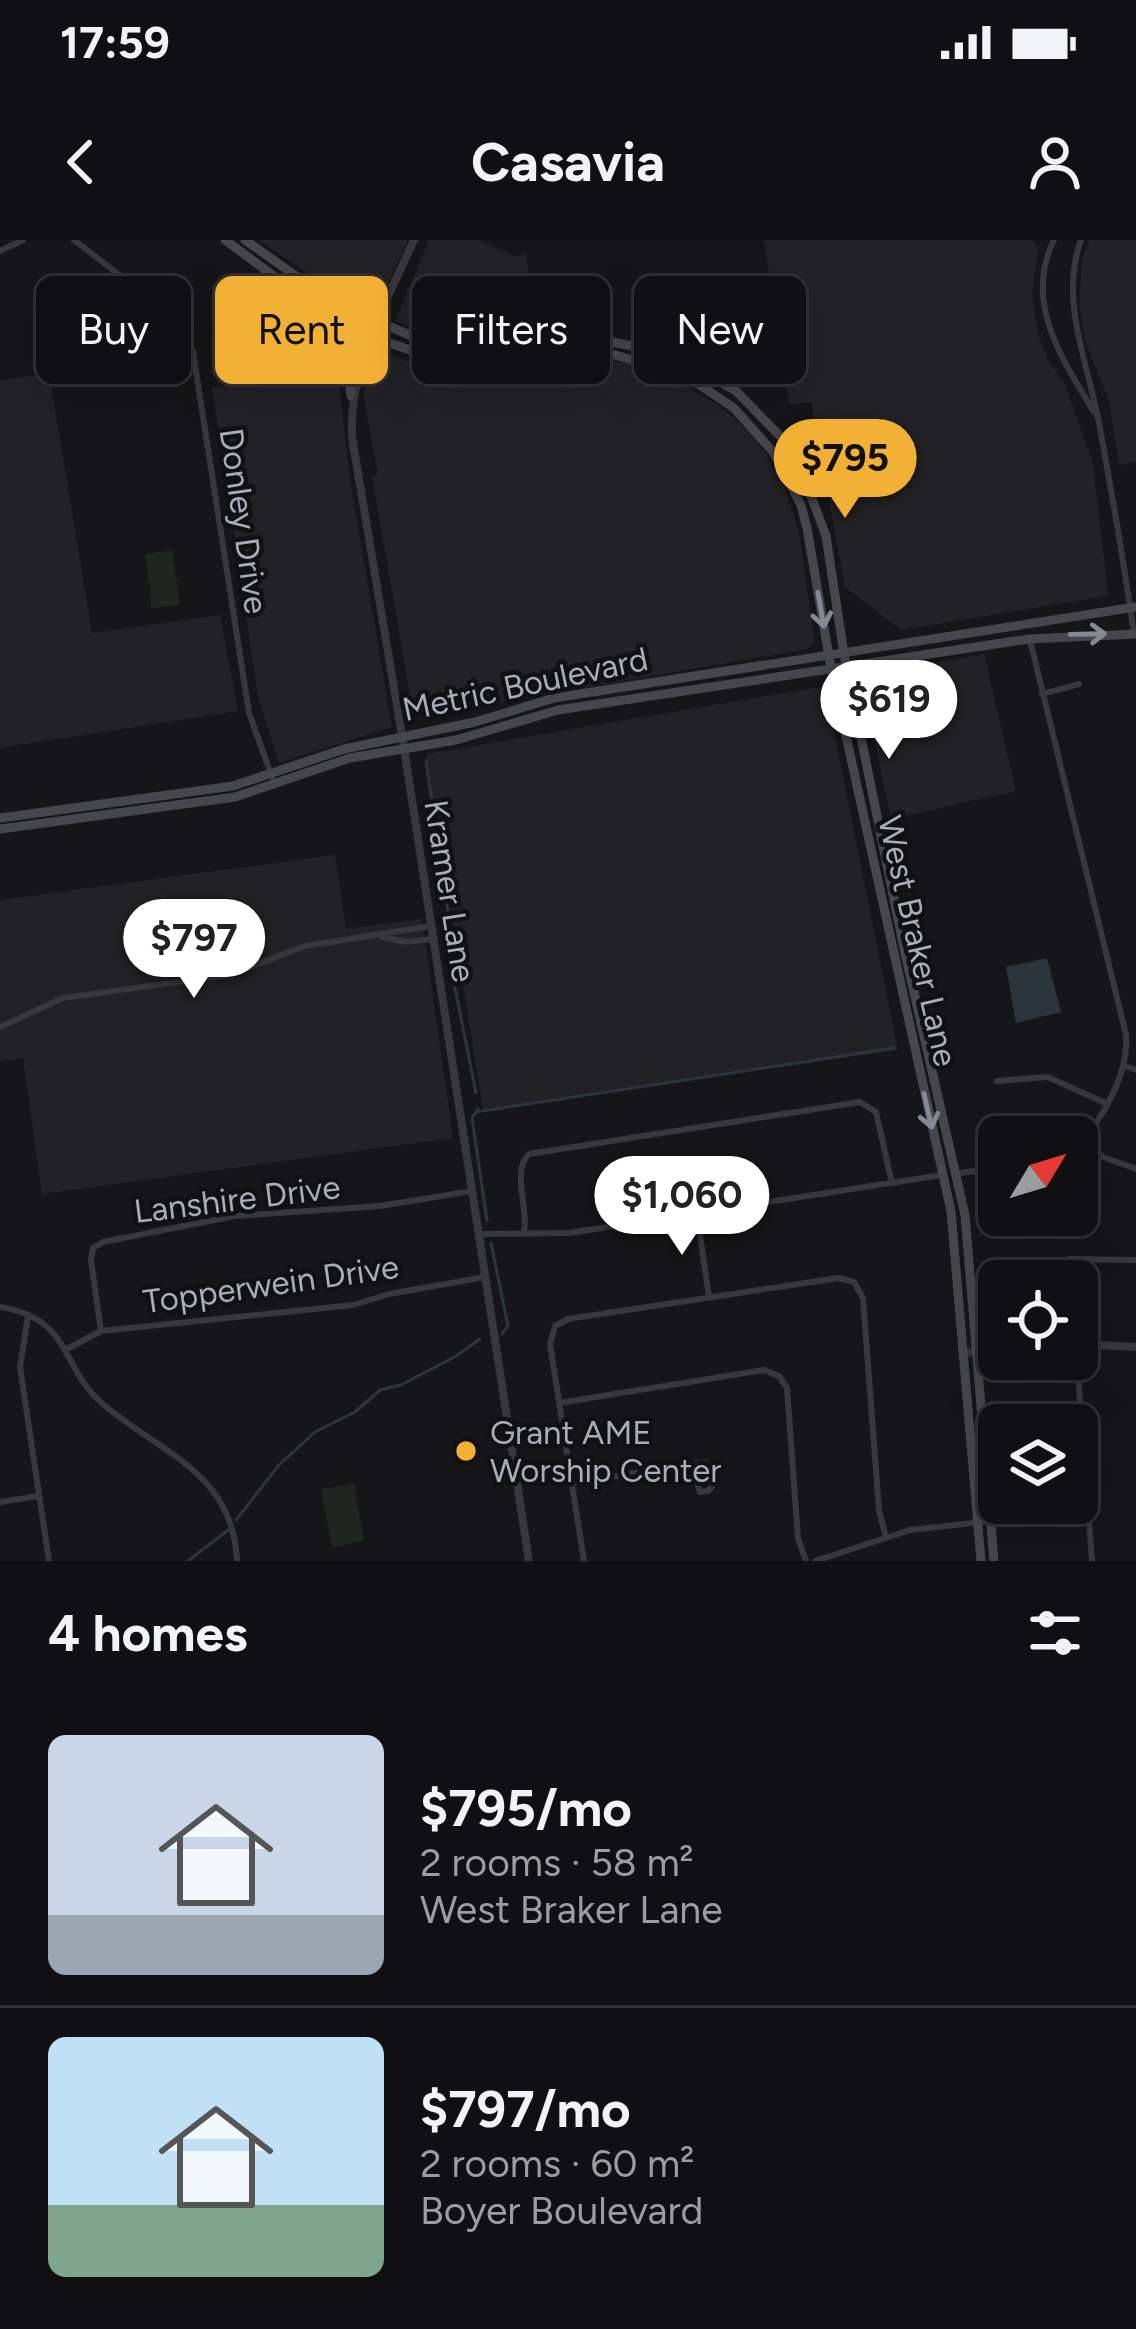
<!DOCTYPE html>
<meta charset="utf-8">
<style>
:root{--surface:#101012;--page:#19191b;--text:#f1f3f6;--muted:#9c9d9f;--line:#303032;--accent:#f2b134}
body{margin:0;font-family:Figtree,sans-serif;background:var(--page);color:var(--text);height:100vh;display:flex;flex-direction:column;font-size:45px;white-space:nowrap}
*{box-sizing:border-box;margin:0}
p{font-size:39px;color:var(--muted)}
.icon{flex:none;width:66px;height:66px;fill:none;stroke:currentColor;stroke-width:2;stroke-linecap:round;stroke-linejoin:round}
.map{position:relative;height:1321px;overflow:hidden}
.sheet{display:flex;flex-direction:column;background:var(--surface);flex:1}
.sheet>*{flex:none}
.guide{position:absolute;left:36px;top:36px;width:1065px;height:108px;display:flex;gap:24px}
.needle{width:78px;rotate:52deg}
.buttons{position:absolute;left:978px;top:876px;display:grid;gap:24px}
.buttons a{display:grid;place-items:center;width:120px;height:120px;border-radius:18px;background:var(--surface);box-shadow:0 12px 48px #0002,0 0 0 3px var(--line);font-size:60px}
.price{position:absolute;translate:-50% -102px;padding:0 27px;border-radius:42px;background:#fff;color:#222;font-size:39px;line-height:78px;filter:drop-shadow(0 3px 6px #0008)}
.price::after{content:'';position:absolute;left:50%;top:72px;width:36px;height:27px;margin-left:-18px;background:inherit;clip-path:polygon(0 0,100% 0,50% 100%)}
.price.on{background:var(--accent);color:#111}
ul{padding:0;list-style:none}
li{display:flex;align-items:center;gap:36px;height:300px;padding:0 48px}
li+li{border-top:3px solid var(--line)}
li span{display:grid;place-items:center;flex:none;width:336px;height:240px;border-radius:18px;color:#555}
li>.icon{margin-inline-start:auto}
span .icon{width:144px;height:144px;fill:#fffc;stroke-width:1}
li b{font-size:51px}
h2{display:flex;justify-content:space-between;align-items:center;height:144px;padding:0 48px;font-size:51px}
.chip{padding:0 42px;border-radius:18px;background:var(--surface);box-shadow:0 12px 48px #0002,0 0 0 3px var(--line);font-size:42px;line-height:108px}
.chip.on{background:var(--accent);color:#111}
.status{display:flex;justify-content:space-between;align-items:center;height:84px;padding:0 60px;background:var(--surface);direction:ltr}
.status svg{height:33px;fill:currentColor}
header{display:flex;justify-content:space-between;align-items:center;height:156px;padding:0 48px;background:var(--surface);font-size:54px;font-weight:700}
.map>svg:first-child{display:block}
</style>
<div class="status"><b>17:59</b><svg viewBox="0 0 49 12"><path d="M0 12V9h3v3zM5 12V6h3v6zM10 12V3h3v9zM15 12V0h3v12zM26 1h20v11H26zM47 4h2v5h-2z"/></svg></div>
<header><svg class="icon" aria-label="back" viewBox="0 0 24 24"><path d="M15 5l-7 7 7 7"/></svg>Casavia<svg class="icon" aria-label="person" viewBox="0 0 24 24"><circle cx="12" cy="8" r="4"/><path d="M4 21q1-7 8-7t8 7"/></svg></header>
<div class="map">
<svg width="1136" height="1321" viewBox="0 0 1136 1321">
<rect width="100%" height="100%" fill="#161618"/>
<g fill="#222225">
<polygon points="258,0 408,0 377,69 336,52"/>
<polygon points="429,0 479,0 514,16 526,14 537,88 443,94 415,89 395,81"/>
<polygon points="764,0 1033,0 1038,8 1032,54 1038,94 1049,122 1065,144 1093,224 1108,356 901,390 845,347 811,162 789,164"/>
<polygon points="1090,0 1136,0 1136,222 1119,225 1109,161 1086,104 1079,65 1082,18"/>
<polygon points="382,113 437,131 485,131 589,119 625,123 657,130 717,164 742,185 765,212 786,250 799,293 815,403 808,409 490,464 413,473 372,236 378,235 363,154 376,116"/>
<polygon points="49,133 92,393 220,375 238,471 0,508 0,140"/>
<polygon points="339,144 350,238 392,487 279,523 258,457 212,147"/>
<polygon points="984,414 1016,551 891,579 861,436"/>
<polygon points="825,446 898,810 483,870 426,514"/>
<polygon points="335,615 346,689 422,679 453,898 42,954 23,818 0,821 0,660"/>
</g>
<g fill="#1e261f">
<polygon points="172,310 176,337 181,339 176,341 180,365 151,368 150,345 144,344 149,341 145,314"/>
<polygon points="354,1244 364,1301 332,1307 321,1249"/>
</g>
<polygon fill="#2c353c" points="1047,718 1061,772 1016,783 1006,727"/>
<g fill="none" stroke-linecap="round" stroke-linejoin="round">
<g stroke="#2c353c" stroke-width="3">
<polyline points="426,521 448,671"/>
<polyline points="453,713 452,733 476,853"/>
<polyline points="478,869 472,878 487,981"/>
<polyline points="476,872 894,808"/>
<polyline points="491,1003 508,1086 502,1094"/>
<polyline points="236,1280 279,1225 315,1192 355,1172 380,1150 401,1145 456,1116 480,1099"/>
<polyline points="188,1321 228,1290"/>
</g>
<g stroke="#37383d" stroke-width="6">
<polyline points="74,0 170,74 193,112 249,473 272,537"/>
<path d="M1054 0C1023 62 1062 119 1094 172"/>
<path d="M1081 0C1059 61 1088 123 1099 183 1112 253 1124 324 1134 394"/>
<polyline points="0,11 23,0"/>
<path d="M1030 400 1126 795C1129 832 1104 879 1077 905"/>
<polyline points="1042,454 1079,444"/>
<polyline points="382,697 406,702 433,699"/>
<polyline points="0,787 63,758 229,735 305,706 431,686"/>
<polyline points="1124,826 1136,830"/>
<polyline points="997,841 1048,837 1105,863"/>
<polyline points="1083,900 1103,917 1136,929"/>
<polyline points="955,934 999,927"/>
<polyline points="697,974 709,1057"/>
<path d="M524 992C529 967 511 932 529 914L860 862 876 872 892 943"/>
<polyline points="480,994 569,993 942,935"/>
<polyline points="1071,1041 1069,1019 1136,1020"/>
<path d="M0 1067C74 1079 59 1128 104 1165 162 1214 233 1232 237 1321"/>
<polyline points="28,1076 20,1127 49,1321"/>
<polyline points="101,1091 91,1020 93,1008 103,1002 235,976 380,966 472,951"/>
<polyline points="67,1109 101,1091 353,1065 389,1054 485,1037"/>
<polyline points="1077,1119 1092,1321"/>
<polyline points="559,1163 764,1130 779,1136 787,1148 798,1298 806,1321"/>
<polyline points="571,1243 692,1224 705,1223 710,1228 713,1245 708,1251 700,1252 692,1224"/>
<polyline points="0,1262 38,1256"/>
<polyline points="584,1321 550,1104 555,1086 568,1079 838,1038 854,1042 863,1058 879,1270 886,1298"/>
<polyline points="815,1321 910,1290 991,1281"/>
</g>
<g stroke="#37383d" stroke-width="8">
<path d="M414 0C386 63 349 126 352 197L404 508 529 1321"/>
<polyline points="1077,1104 1136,1107"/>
<polyline points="965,1113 999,1110"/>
</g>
<g stroke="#45474d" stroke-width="9">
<polyline points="225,0 312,64 372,97 413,111 475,118 612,114 688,137 734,168 773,212 801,265 807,288 831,428 951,971 981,1321"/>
<polyline points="245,0 333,62 421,100 483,105 597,99 673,114 736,151 782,198 801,229 826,296 844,414 905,713 965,975 994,1321"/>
<polyline points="332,76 345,103 351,156"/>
<polyline points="0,578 233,546 344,509 475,482 554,458 1136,367"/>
<polyline points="0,589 235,557 350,518 456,500 558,470 1029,399 1136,394"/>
</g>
</g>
<defs><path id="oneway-shaft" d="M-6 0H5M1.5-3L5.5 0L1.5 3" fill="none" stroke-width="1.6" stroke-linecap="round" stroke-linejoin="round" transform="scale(3)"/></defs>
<g stroke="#858993">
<use href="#oneway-shaft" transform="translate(821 370) rotate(80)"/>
<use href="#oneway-shaft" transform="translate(1088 394) rotate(-1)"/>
<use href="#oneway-shaft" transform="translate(928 871) rotate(77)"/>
</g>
<circle fill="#f2b134" stroke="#111113" stroke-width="4.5" cx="466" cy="1211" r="12"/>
<g text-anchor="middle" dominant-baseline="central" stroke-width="9" stroke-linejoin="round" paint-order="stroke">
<g font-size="33" fill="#a8adb8" stroke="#111113">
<text transform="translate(244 281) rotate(82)">Donley Drive</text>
<text transform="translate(525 444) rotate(-12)">Metric Boulevard</text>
<text transform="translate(450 651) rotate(81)">Kramer Lane</text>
<text transform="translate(918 701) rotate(77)">West Braker Lane</text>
<text transform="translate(237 959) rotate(-7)">Lanshire Drive</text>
<text transform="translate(271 1044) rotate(-8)">Topperwein Drive</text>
</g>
<g font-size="33" fill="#a8adb8" stroke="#111113" text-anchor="start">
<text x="490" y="1192">Grant AME<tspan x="490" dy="38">Worship Center</tspan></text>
</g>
</g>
</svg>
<div class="buttons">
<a><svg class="needle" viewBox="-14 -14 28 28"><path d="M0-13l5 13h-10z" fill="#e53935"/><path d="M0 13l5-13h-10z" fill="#9c9d9f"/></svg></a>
<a><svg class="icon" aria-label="locate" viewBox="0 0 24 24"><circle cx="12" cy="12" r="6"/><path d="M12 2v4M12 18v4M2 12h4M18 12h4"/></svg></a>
<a><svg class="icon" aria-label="layers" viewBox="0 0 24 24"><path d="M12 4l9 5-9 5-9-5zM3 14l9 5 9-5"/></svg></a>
</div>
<b class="price on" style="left:845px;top:281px">$795</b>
<b class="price" style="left:889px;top:522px">$619</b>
<b class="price" style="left:194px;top:761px">$797</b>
<b class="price" style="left:682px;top:1018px">$1,060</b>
<div class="guide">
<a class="chip">Buy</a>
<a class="chip on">Rent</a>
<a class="chip">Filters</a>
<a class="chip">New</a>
</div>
</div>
<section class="sheet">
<h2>4 homes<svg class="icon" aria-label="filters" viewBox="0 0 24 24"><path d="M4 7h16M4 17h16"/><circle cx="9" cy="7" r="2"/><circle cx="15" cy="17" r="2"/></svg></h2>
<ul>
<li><span style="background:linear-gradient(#c9d6e8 75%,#9aa5b1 0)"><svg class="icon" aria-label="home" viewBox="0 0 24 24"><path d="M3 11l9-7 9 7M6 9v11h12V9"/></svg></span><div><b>$795/mo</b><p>2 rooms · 58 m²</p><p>West Braker Lane</p></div></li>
<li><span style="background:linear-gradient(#bfe0f5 70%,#7fa58c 0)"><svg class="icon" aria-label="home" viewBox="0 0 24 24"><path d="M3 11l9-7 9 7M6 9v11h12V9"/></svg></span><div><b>$797/mo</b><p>2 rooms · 60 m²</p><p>Boyer Boulevard</p></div></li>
</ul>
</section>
